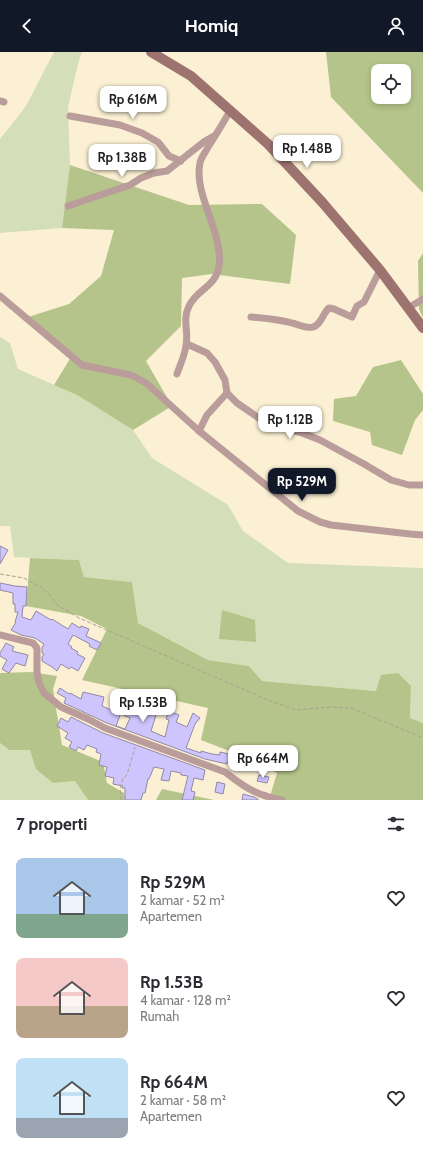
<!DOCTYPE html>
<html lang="id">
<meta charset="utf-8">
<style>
:root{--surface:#fff;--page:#f7f7f7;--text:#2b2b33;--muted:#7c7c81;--accent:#111827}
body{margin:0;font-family:Cabin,sans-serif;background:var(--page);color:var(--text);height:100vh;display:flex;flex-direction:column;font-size:15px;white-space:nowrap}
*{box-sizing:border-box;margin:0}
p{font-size:13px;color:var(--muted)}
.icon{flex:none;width:22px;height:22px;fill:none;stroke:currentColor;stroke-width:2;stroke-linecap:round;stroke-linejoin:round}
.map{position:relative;height:748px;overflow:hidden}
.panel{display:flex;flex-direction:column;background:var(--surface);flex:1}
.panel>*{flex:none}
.buttons{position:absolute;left:371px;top:12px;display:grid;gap:8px}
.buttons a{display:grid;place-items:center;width:40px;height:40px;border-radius:8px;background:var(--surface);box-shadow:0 2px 6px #0003;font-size:20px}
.price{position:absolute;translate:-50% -34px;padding:0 9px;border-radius:8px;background:#fff;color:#222;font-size:13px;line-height:26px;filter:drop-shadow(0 1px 2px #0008)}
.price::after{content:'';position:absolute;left:50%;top:24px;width:12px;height:9px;margin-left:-6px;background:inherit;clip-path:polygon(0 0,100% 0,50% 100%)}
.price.on{background:var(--accent);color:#fff}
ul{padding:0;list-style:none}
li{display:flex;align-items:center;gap:12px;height:100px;padding:0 16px}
li span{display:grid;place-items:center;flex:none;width:112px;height:80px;border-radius:8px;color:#555}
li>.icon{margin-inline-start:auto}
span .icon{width:48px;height:48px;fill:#fffc;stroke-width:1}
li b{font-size:17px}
h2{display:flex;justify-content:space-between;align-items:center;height:48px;padding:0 16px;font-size:17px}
header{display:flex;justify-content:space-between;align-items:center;height:52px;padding:0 16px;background:var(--accent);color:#fff;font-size:18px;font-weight:800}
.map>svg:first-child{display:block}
</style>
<header><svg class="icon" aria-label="back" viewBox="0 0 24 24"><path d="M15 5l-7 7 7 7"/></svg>Homiq<svg class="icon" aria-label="person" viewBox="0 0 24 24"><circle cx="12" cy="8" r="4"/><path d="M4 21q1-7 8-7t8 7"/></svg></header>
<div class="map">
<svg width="423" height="748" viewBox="0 0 423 748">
<rect width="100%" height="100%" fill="#fbf0d3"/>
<g fill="#d4dfb9">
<polygon points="54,0 82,0 79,8 68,55 70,113 62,176 0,181 0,87 26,54"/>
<polygon points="0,285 10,291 18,317 77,343 133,378 152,406 228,453 243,479 288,511 423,516 423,671 410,666 411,634 376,639 262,629 249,614 208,608 138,571 132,530 84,525 79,508 14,505 10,474 0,474"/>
<polygon points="0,691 9,698 30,698 53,731 75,729 88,748 0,748"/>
</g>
<g fill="#b5c48a" fill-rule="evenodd">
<path d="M326 0H423V141L331 45ZM378 19H404V45H378Z"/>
<polygon points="70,113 189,153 262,152 296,183 290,232 212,222 182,226 181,274 146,309 172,354 133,378 77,343 54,333 71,305 22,267 69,252 101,224 114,178 62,176"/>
<polygon points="423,201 423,266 419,257 418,209"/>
<polygon points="401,308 423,342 423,358 415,368 402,403 372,393 370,380 333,369 334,347 356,344 373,315"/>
<polygon points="30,506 79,508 84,525 132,530 138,571 208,608 249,614 262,629 376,639 381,623 398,621 411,634 410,666 423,671 423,748 269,748 277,721 247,706 201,688 208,656 82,628 107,577 81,564 26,554"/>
<polygon points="222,558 255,568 256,590 219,587"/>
<polygon points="31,620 57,624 53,637 62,693 103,710 107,731 124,741 125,748 88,748 75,729 53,731 36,717 30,698 9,698 0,691 0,621"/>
<polygon points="162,737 214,748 156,748"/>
</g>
<g fill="#cfc5fe" stroke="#8f8aa5">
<polygon points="0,494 8,498 0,512"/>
<polygon points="0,531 15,534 27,535 26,554 23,554 22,565 31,568 36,559 51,568 52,567 68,577 72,571 80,576 81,574 89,577 86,584 101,591 97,598 89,594 90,592 73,583 68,592 72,595 71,596 78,600 77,602 85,606 78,619 71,615 69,617 61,612 57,619 52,615 42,609 42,605 44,602 42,601 42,596 44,592 35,586 21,583 11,578 16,570 15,570 18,560 15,560 15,552 13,552 13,541 0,538"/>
<polygon points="6,591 14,595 12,599 28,603 25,614 16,611 9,621 2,617 7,608 0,604 0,601"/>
<polygon points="60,636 69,642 70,641 81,647 83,640 104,645 102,654 111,658 113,653 122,658 116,674 125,677 130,666 121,662 126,650 149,659 152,651 159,653 151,679 165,685 169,668 166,667 169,659 179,663 176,670 187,675 193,661 200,666 195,672 186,696 201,701 201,699 212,702 220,703 220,700 229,702 228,705 238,707 237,713 227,710 227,712 205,707 107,671 64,651 66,646 57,641"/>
<polygon points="71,665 103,681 205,718 203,728 194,726 191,739 195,740 193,748 182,748 188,724 181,723 181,721 171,719 169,729 161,728 164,717 154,715 149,727 148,727 145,741 143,741 141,748 125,748 125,736 122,736 123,734 113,732 114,726 105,724 107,715 99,713 101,702 96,700 97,697 87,693 84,698 78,695 76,699 69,695 72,690 65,686 68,681 57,674 61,666 68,670"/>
<polygon points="259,723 269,725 267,731 257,729"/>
<polygon points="217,730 225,732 223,742 215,740"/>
<polygon points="243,742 254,745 258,747 258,748 242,748"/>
</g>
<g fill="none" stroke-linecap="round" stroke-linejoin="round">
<g stroke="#aaa28d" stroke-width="1" stroke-dasharray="4 2" stroke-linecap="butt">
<polyline points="0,522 24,526 43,536 59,554 79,566 268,648 296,658 331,655 351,656 423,686"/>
<polyline points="121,748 120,737 123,726 127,723 135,695"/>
</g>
<g stroke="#ba9c9a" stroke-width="7">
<polyline points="0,49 4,50"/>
<polyline points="70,64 120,73 142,81 158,90 169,104 181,109"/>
<polyline points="68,154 130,133 141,126 154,121 167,119 205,89 214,84"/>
<polyline points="0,244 82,313 131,323 146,331 199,379 298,459 320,470 331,473 410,482 423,483"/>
<polyline points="408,256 423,247"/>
<path d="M251 265C264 266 278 267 292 271 297 272 307 277 313 275 321 273 323 261 329 256L334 257 352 265 357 254 364 250 380 218"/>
<polyline points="187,292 207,301 215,310 225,328 227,341 237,351 266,371 302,381 320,388 364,412 391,428 409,433 423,433"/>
<path d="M177 322C180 313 185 303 186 293 189 280 182 268 189 254 197 237 216 235 219 214 224 182 193 142 200 111 201 105 206 100 208 95 216 83 223 71 230 59"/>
<polyline points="199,379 207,363 227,341"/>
<path d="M0 583 33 591 37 596V620L39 631 44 641 61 655 88 667 105 676 225 720C238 730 251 740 266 744 271 746 277 747 282 748"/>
</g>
<polyline stroke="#9d7370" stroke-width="10" points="151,0 191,24 268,92 322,150 380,218 423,276"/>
</g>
</svg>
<div class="buttons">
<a><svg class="icon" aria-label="locate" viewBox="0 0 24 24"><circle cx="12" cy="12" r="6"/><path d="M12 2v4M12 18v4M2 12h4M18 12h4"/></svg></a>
</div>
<b class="price" style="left:133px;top:68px">Rp 616M</b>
<b class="price" style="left:307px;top:117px">Rp 1.48B</b>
<b class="price" style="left:122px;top:126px">Rp 1.38B</b>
<b class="price" style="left:290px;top:388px">Rp 1.12B</b>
<b class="price on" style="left:302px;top:450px">Rp 529M</b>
<b class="price" style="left:143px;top:671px">Rp 1.53B</b>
<b class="price" style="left:263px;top:727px">Rp 664M</b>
</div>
<section class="panel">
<h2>7 properti<svg class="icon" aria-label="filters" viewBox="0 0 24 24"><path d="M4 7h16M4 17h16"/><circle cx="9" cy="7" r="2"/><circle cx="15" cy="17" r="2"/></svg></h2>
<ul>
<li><span style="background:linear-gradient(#a9c7e8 70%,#7fa58c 0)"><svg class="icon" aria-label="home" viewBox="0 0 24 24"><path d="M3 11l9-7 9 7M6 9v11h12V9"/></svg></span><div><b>Rp 529M</b><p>2 kamar · 52 m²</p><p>Apartemen</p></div><svg class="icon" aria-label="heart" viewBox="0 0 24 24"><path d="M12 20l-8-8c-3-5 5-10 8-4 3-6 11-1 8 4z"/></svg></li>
<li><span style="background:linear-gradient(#f6c9c9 60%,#b9a48a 0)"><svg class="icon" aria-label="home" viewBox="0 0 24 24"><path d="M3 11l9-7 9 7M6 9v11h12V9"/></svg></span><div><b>Rp 1.53B</b><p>4 kamar · 128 m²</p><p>Rumah</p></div><svg class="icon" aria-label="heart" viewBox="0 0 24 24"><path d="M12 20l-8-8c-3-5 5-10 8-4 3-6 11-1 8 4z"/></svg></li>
<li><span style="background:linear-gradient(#bfe0f5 75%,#9aa5b1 0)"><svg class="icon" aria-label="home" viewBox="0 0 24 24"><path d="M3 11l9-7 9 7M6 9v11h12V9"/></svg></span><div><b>Rp 664M</b><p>2 kamar · 58 m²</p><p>Apartemen</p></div><svg class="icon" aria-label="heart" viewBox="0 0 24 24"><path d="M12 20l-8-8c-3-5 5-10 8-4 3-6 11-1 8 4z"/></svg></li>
</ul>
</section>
